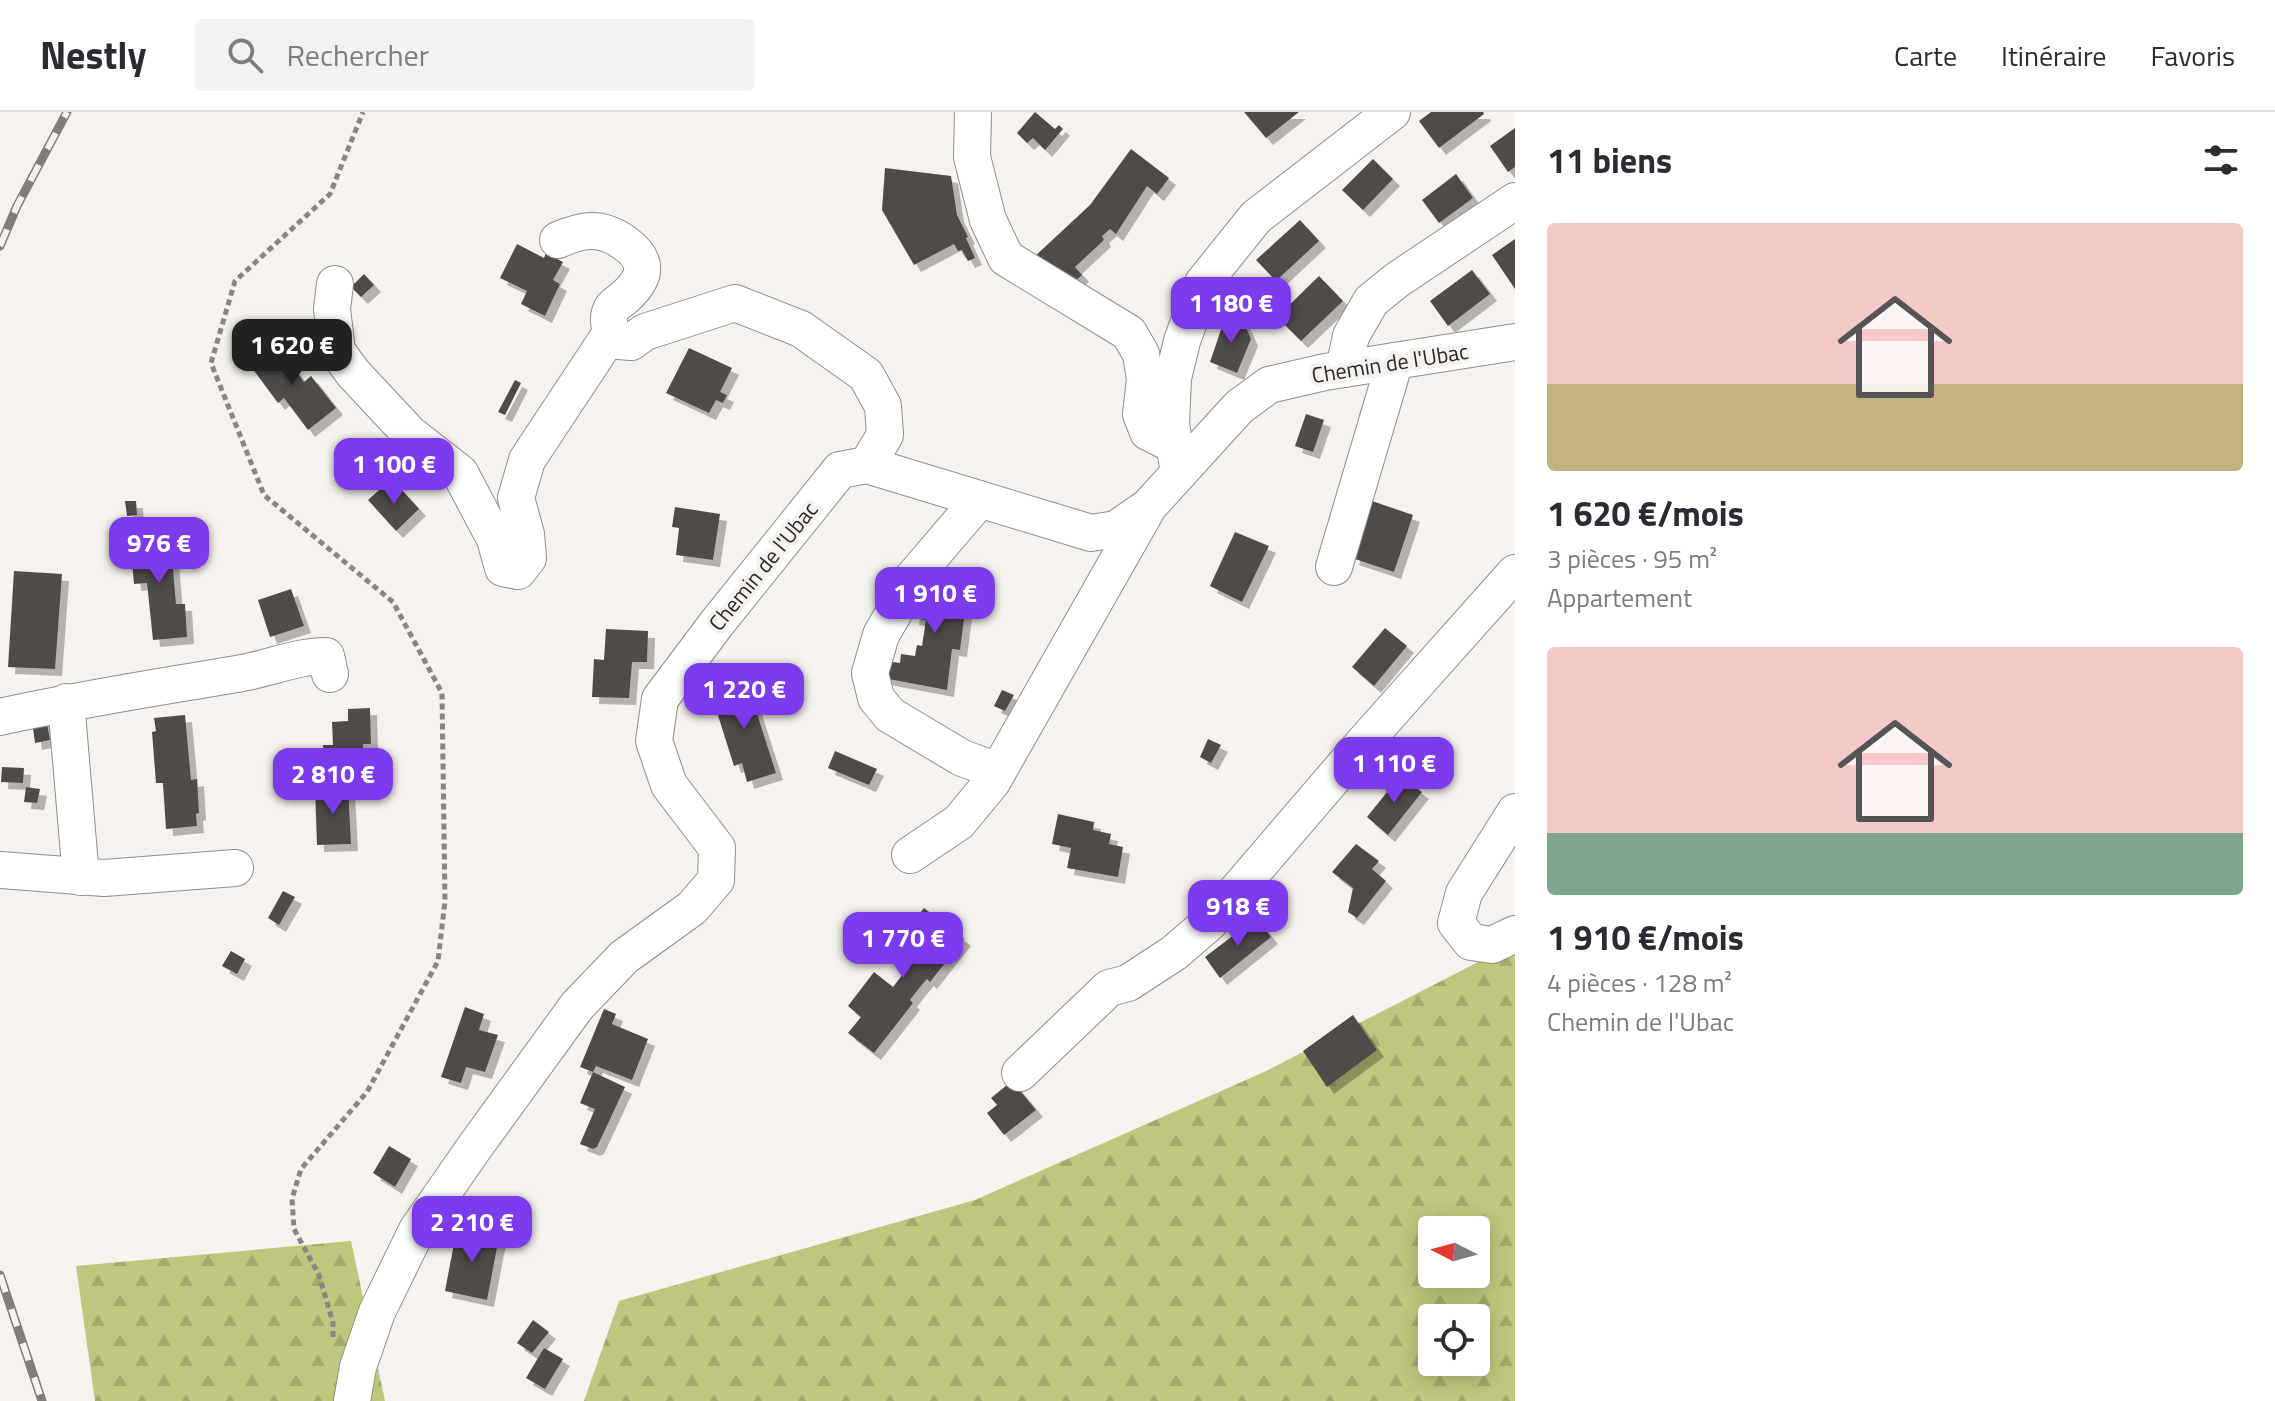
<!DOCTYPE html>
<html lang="fr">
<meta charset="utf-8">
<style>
:root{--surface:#fff;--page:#f2f2f3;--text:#2b2b33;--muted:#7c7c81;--line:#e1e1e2;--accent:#7c3aed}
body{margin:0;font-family:"Titillium Web",sans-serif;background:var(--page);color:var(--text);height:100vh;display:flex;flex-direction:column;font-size:30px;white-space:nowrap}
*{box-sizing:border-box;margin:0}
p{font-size:26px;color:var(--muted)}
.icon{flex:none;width:44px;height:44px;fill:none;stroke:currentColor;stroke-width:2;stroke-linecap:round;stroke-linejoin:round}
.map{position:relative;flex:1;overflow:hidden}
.drawer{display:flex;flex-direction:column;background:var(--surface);width:760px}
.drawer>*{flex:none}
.needle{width:52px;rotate:276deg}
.tools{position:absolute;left:1418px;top:1104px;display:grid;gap:16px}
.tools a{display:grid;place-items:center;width:72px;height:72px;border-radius:8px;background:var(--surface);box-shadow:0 4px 20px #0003;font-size:40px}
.price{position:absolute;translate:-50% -68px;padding:0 18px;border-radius:16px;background:var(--accent);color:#fff;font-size:26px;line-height:52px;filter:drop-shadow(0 2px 4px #0008)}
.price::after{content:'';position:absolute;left:50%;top:48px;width:24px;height:18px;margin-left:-12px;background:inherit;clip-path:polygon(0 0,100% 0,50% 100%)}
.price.current{background:#222;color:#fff}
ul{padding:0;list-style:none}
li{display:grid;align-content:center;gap:16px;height:424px;padding:0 32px}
li span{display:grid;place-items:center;height:248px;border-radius:8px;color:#555}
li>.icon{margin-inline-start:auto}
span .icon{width:144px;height:144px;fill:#fffc;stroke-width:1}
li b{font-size:34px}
h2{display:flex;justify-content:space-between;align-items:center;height:96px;padding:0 32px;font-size:34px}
header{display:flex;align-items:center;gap:48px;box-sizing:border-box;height:112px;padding:0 40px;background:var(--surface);border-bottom:2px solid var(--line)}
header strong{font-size:38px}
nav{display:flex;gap:44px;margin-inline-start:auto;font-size:28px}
.search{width:560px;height:72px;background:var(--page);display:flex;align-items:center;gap:20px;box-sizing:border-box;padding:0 28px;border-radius:8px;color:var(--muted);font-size:30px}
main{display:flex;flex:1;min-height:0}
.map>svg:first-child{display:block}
</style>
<header>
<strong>Nestly</strong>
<div class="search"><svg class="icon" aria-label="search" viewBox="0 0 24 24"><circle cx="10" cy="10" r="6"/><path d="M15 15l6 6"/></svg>Rechercher</div>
<nav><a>Carte</a><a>Itinéraire</a><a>Favoris</a></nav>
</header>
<main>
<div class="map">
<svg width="1515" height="1289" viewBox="0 0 1515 1289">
<defs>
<pattern id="forest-firs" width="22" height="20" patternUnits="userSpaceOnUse" patternTransform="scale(2)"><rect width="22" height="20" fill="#bfc67e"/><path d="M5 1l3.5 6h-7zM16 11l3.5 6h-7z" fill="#a4aa6d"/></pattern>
<filter id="shadow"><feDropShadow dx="7" dy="7" stdDeviation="0" flood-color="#0004"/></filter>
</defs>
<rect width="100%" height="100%" fill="#f6f2ed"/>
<g fill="url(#forest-firs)" fill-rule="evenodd">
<path d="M1515 826V1289H584L619 1189 975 1088 1264 960 1488 845ZM1432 1118H1476V1162H1432ZM1432 1206H1476V1250H1432Z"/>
<polygon points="351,1129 385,1289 95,1289 76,1154"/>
</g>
<g fill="#4f4c48" filter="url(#shadow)">
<polygon points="1035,0 1055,17 1059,13 1063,17 1045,38 1033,26 1027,31 1017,21"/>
<polygon points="1244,0 1299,0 1266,26"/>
<polygon points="1431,0 1483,0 1484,2 1439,36 1419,9"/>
<polygon points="1515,16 1515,55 1508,60 1490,34"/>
<polygon points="1131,37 1169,66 1157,82 1147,74 1116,122 1110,117 1102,124 1104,128 1075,155 1082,163 1064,179 1033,146 1090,93"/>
<polygon points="1373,47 1393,67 1363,98 1342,78"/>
<polygon points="885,56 951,64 957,103 968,125 966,126 975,146 968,149 962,138 958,139 954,132 914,153 882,98"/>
<polygon points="1456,62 1473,86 1439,111 1422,88"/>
<polygon points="1300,108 1319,129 1276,169 1256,148"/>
<polygon points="1515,127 1515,177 1492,143"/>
<polygon points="517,132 544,146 546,141 563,150 553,168 560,172 545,204 521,192 527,179 500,166"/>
<polygon points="1472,158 1490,182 1448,214 1430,189"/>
<polygon points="364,162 374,173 361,185 351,175"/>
<polygon points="1319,164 1343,189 1301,229 1277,205"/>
<polygon points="1226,203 1244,211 1251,227 1237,261 1210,250"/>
<polygon points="275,232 304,270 311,264 336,296 308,318 284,286 278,291 249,252"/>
<polygon points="689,236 732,256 720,280 727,283 723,291 716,288 709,301 666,281"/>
<polygon points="515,268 521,271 505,303 498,300"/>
<polygon points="1306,302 1324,308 1313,340 1295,334"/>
<polygon points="388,370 399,381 402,378 419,397 396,419 368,388"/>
<polygon points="125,389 136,389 137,403 127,404"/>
<polygon points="1372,389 1413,403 1394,460 1352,446"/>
<polygon points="675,395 720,402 713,448 676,443 679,416 672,415"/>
<polygon points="1235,420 1269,434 1242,490 1210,474"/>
<polygon points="170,422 176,492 185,492 187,525 153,528 147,471 134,472 130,426"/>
<polygon points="14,459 62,462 55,557 8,555"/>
<polygon points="933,463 969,469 960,538 952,537 947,578 883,566 886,549 900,551 901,542 915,544 917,533 922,534 926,508 912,506 915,484 929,486"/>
<polygon points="291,477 304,514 270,525 258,488"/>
<polygon points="1385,516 1407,534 1374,574 1352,555"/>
<polygon points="606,517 648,519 647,550 632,550 629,586 592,585 594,547 604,548"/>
<polygon points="744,568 750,587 752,586 776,661 747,670 742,651 734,654 716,597 719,596 714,577"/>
<polygon points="1002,578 1014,583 1005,599 994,594"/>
<polygon points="370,596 371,632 363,632 364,659 324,662 323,633 333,633 332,610 348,609 348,597"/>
<polygon points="185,603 191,668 197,667 199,701 196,702 197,714 166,717 163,671 156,671 152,620 156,619 154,606"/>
<polygon points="46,606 50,628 35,631 32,608"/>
<polygon points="1208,627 1221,633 1211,651 1200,645"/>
<polygon points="835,639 877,657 869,673 828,656"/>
<polygon points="2,655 24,656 23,671 1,670"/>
<polygon points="1400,664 1422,680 1388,723 1367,705"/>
<polygon points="26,675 40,677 37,691 24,690"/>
<polygon points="348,675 351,732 317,733 315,676"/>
<polygon points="1058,702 1094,710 1093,718 1111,722 1109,732 1123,735 1118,765 1067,756 1071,736 1052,732"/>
<polygon points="1356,732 1379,749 1372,757 1386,769 1357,806 1348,800 1353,776 1332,760"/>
<polygon points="283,779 295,785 279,813 268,806"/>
<polygon points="924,796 964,827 930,870 927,867 920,875 910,888 913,891 874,941 848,921 861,905 848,894 874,860 893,875 903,862 910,853 905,850 915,838 900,826"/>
<polygon points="1256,806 1271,825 1220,866 1205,845"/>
<polygon points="231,839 245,847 237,862 222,854"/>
<polygon points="465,895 484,902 479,918 498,923 485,960 466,955 461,971 441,965"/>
<polygon points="604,897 616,902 612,912 648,927 632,968 596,954 593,960 580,955"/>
<polygon points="1353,903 1377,938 1327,975 1303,939"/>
<polygon points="593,960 625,975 597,1035 593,1037 580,1032 595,997 580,991"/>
<polygon points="1012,969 1036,998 1004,1023 987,1001 997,993 991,986"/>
<polygon points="389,1034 411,1047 395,1075 373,1061"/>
<polygon points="457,1116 499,1125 487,1188 445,1179"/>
<polygon points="533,1208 549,1220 532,1241 517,1231"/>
<polygon points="544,1236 563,1247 545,1277 526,1266"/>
</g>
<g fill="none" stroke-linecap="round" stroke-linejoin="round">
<defs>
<g id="minor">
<polyline points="973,0 972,45 988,108 1006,146 1129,221 1141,242 1145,267 1141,302 1148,320 1174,333"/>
<path d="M558 128C579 119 596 114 617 126 645 143 652 160 626 184 622 188 615 192 612 196 607 204 609 212 611 221"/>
<polyline points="335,172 332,197 337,239 353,261 410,322 460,361 495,427 503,456 518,459 528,446 526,422 516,386 527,348 611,221 619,229 631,230 645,220 735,191 801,217 866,263 883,294 885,323 867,353"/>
<polyline points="1344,257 1351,224 1371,189 1397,168 1515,89"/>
<polyline points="1179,361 1171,312 1173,266 1182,229 1203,171 1256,105 1392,0"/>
<polyline points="1334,455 1395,249"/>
<polyline points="910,469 980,387"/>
<polyline points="901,488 881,523 870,561 876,586 890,603 962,646 998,659"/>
<polyline points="66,590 81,765"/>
<path d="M0 605C80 587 161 575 242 561 270 556 297 544 326 544L330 562"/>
<polyline points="1515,700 1464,781 1456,811 1471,830 1492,833 1515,822"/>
<polyline points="910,743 959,710 992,670 1146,399"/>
<polyline points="0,758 104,766 235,756"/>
<polyline points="1020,961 1109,876 1128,871 1174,841 1210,810 1366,628 1515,461"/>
<polyline points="352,1289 358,1255 377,1200 417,1118 474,1036 577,894 624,845 692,796 716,768 717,736 669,673 654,629 660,587 717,511 840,358 867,353 1091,421 1116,417 1148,395 1239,295 1269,273 1325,260 1515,230"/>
</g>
</defs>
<use href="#minor" stroke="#928e89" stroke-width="38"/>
<polyline stroke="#888683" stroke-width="5" stroke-dasharray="6 4" stroke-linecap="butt" points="333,1225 333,1211 319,1163 294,1117 292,1087 301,1057 367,980 438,849 445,789 442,581 393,490 264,383 211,251 235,169 330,82 363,0"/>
<use href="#minor" stroke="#fff" stroke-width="36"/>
<defs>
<g id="rail">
<polyline points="0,134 17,94 67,0"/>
<polyline points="0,1163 42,1289"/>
</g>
</defs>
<use href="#rail" stroke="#807d7a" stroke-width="9"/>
<use href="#rail" stroke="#f6f2ed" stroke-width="6" stroke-dasharray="18" stroke-linecap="butt"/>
</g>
<g text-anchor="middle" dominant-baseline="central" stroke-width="8" stroke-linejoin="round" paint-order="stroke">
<g font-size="22" fill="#2a2927" stroke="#f6f2ed">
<text transform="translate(1390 251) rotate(-9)">Chemin de l'Ubac</text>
<text transform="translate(763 454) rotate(-51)">Chemin de l'Ubac</text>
</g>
</g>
</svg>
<div class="tools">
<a><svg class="needle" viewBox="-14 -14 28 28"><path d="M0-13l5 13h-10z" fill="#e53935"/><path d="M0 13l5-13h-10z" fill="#7c7c81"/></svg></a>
<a><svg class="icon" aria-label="locate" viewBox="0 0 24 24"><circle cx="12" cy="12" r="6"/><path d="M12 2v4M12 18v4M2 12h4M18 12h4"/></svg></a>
</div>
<b class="price" style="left:1231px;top:233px">1 180 €</b>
<b class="price current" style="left:292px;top:275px">1 620 €</b>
<b class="price" style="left:394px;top:394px">1 100 €</b>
<b class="price" style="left:159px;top:473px">976 €</b>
<b class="price" style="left:935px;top:523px">1 910 €</b>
<b class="price" style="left:744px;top:619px">1 220 €</b>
<b class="price" style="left:1394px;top:693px">1 110 €</b>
<b class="price" style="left:333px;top:704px">2 810 €</b>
<b class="price" style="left:1238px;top:836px">918 €</b>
<b class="price" style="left:903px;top:868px">1 770 €</b>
<b class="price" style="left:472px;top:1152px">2 210 €</b>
</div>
<section class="drawer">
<h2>11 biens<svg class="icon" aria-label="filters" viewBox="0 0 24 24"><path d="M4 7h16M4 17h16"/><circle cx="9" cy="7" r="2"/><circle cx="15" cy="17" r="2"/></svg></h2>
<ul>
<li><span style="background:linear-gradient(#f6c9c9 65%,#c2b280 0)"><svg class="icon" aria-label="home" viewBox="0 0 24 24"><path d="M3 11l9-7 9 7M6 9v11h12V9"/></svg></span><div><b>1 620 €/mois</b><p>3 pièces · 95 m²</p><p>Appartement</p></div></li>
<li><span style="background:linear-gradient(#f6c9c9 75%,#7fa58c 0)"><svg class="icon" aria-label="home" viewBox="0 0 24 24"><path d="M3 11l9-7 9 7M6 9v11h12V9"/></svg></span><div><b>1 910 €/mois</b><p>4 pièces · 128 m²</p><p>Chemin de l'Ubac</p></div></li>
</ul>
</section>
</main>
